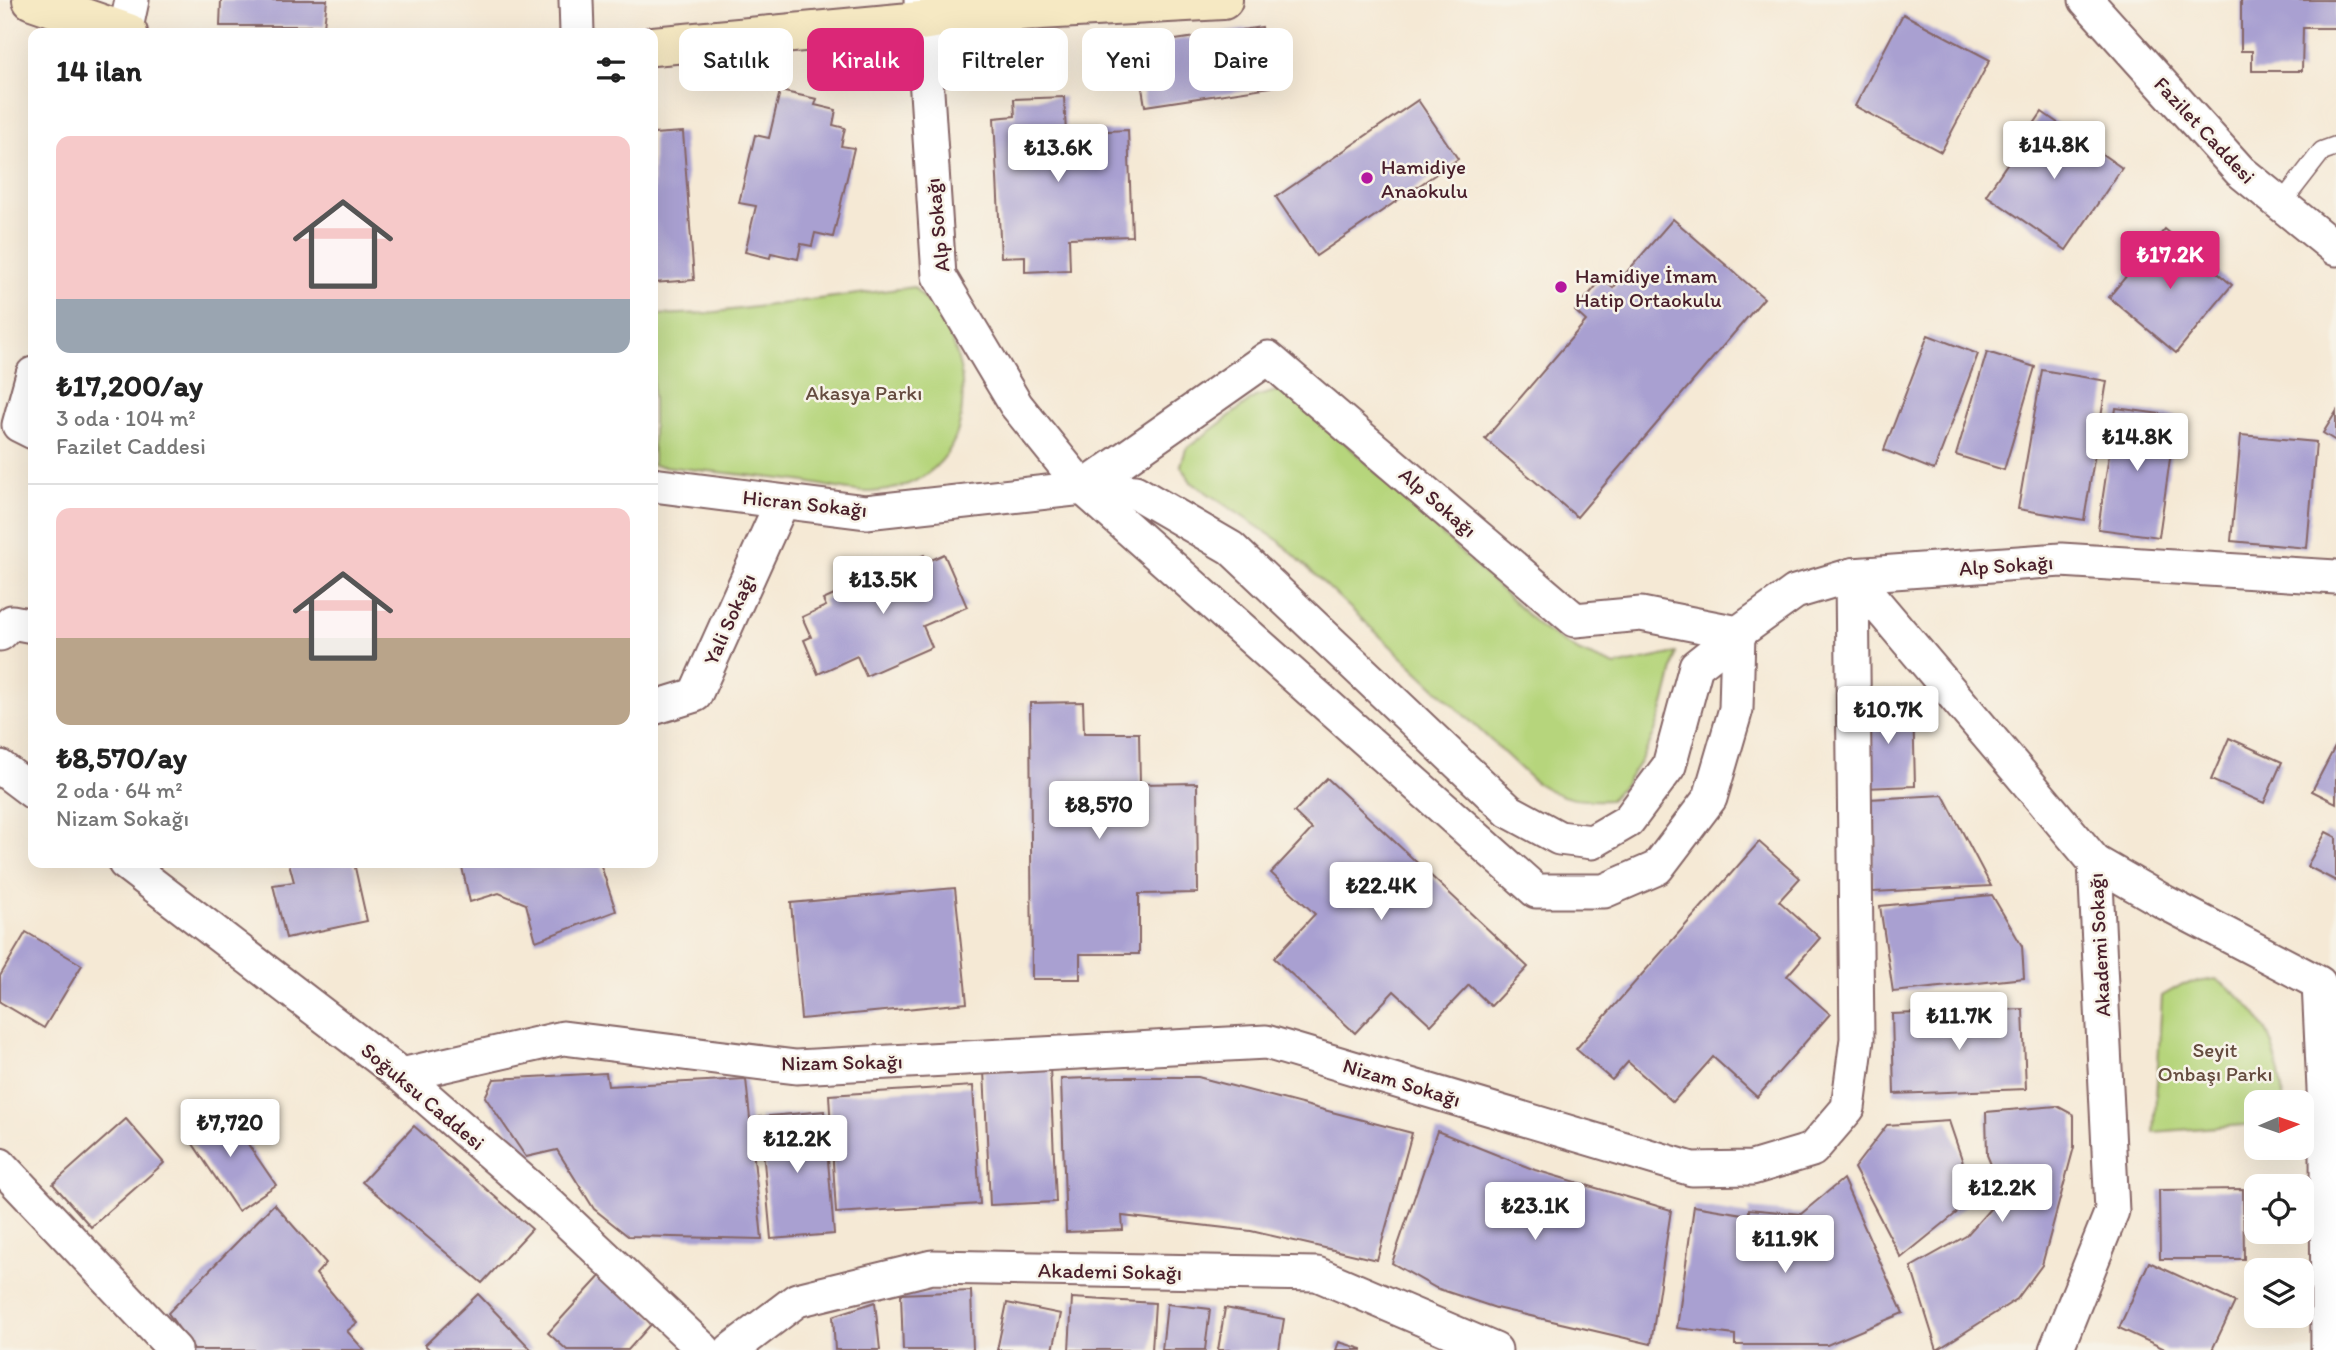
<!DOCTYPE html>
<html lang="tr">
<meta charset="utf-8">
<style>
:root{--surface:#fff;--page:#f6f6f6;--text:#222;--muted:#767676;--line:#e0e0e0;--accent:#db2777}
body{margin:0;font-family:Itim,sans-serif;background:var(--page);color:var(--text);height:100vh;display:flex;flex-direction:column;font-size:26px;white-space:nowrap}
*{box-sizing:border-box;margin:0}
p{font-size:23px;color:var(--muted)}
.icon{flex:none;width:38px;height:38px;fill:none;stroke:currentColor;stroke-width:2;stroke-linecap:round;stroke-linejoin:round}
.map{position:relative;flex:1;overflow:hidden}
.sheet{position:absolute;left:28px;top:28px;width:630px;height:840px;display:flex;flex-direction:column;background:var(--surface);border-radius:14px;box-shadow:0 7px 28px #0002}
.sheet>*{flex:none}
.guide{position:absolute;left:679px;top:28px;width:665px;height:63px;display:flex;gap:14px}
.needle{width:46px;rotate:88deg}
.fabs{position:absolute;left:2244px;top:1090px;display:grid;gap:14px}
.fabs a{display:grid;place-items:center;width:70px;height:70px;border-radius:14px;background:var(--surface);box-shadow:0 7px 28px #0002;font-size:35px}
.price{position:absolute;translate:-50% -60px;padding:0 16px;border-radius:7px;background:#fff;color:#222;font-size:23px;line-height:46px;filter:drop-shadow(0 2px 4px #0008)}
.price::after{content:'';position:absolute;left:50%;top:42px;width:21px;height:16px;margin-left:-10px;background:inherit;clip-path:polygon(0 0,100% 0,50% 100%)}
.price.selected{background:var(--accent);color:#fff}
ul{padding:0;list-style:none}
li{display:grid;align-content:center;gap:14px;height:371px;padding:0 28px}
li+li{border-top:2px solid var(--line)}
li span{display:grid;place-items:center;height:217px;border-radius:14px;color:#555}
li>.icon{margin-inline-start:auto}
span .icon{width:126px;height:126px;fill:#fffc;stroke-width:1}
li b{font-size:30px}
h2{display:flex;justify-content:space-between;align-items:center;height:84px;padding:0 28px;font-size:30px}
.tag{padding:0 24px;border-radius:14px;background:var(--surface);box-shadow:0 7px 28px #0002;font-size:24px;line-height:63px}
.tag.selected{background:var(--accent);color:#fff}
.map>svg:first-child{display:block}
</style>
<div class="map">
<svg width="2336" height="1350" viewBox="0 0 2336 1350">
<rect width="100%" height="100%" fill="#f7f3e8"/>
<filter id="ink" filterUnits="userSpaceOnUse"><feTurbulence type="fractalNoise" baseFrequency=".0143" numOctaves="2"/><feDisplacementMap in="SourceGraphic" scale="14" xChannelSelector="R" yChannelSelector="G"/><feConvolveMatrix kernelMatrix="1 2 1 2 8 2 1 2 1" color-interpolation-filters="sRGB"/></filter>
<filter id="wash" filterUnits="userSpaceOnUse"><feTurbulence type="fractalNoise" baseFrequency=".00686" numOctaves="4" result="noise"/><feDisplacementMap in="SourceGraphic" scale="28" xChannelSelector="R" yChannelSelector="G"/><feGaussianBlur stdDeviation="1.57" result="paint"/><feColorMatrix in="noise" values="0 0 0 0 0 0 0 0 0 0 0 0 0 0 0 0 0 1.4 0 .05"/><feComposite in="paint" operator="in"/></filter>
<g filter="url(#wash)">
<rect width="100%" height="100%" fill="#f5e9d5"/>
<g fill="#b6d57c" stroke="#807a54" stroke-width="2">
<path d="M914 287C947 323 966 356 962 406 959 459 922 489 871 492 853 493 813 482 791 480 745 475 699 470 653 465V315L708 313Z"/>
<path d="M1287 388 1541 628 1580 652 1615 666 1676 653C1666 708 1651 760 1610 800 1576 801 1564 800 1535 782L1279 541 1191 482 1181 465 1186 449 1255 397Z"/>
<path d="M2216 979C2270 1016 2274 1040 2284 1102H2256V1124L2154 1132 2162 996 2183 984Z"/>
</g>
<g id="blocks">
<g fill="#a9a0d1">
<polygon points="221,0 327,0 324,26 220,26"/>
<polygon points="2241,0 2336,0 2336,28 2303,28 2302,71 2252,71 2252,51 2241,51"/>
<polygon points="1903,14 1990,60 1941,152 1855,106"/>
<polygon points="1262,27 1271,87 1145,106 1135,46"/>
<polygon points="780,91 817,99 815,105 836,110 833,125 845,128 841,146 854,148 833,237 815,233 812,246 801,244 798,259 771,253 770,258 745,252 756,206 739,203 755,135 769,138"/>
<polygon points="1064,97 1066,133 1128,130 1132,236 1069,238 1070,270 1025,272 1025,256 1001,257 994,118 1015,116 1014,99"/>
<polygon points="1418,100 1458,159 1316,256 1276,197"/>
<polygon points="2042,112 2122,168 2066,250 1986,195"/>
<polygon points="683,132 694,280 653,283 653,134"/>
<polygon points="1673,219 1764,298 1577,517 1485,439 1586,321 1575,311 1602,279 1613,288"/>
<polygon points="2165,229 2232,285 2176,353 2109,297"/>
<polygon points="1928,335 1978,354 1934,470 1884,450"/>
<polygon points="1987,352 2035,367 2004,470 1956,455"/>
<polygon points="2042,370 2107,381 2084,520 2018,509"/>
<polygon points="2116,408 2176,416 2159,537 2098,529"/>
<polygon points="2336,412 2336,441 2323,433"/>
<polygon points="2241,435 2316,442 2307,548 2231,541"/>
<polygon points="944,554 967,607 923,626 932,647 866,676 857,656 818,674 804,640 811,637 802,617 826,606 823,600 924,555 927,562"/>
<polygon points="1083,702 1084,733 1139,733 1140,784 1197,783 1198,893 1139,894 1139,954 1080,954 1080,979 1032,979 1030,703"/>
<polygon points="1913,704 1915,786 1864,788 1862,705"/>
<polygon points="2229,738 2282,762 2264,803 2211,780"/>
<polygon points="2336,745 2336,803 2312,791"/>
<polygon points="1327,778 1528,967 1491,1006 1469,985 1431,1025 1394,991 1355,1033 1274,958 1315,914 1271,873 1312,829 1294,812"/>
<polygon points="1943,795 1991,886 1873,892 1869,799"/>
<polygon points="2326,832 2336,837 2336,881 2307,866"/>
<polygon points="1759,842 1800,878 1779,901 1820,938 1787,976 1830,1014 1757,1097 1713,1057 1673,1102 1628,1062 1612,1080 1576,1049"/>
<polygon points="289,863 354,863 367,921 286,938 273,885 294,882"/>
<polygon points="461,863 600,863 616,911 536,941 526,904 499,893 470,902"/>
<polygon points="955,888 967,1003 801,1019 791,903"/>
<polygon points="1992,895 2022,946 2024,978 1893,992 1880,906"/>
<polygon points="26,932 82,965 44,1028 0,1002 0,976"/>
<polygon points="2023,1009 2026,1089 1894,1094 1892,1014"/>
<polygon points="1050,1067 1056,1202 990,1205 984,1070"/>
<polygon points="606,1073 608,1086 746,1079 762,1239 628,1236 594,1209 557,1150 526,1157 485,1097 494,1079"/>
<polygon points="1117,1077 1198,1077 1412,1133 1377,1260 1251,1231 1122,1216 1123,1230 1066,1232 1061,1079"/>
<polygon points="973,1086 980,1204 836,1213 829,1095"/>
<polygon points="222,1106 276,1185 238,1211 185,1132"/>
<polygon points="2057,1106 2074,1115 2074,1147 2042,1265 2017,1299 1937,1350 1911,1267 1966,1236 1990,1209 1997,1179 1987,1155 1986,1112"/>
<polygon points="824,1111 834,1234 771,1239 760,1117"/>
<polygon points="126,1119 164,1163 91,1227 53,1184"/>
<polygon points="1949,1121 1975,1198 1901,1258 1854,1168 1887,1125"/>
<polygon points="414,1126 532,1229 482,1283 362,1182"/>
<polygon points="1437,1131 1535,1170 1671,1210 1651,1344 1496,1308 1436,1288 1392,1263"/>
<polygon points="1843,1179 1903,1313 1827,1345 1735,1345 1735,1335 1677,1328 1694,1206 1749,1215 1749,1209 1801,1214"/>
<polygon points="2243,1189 2244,1259 2160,1259 2159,1190"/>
<polygon points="274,1204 326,1263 316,1274 357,1323 347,1331 364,1350 194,1350 168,1313"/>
<polygon points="2149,1262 2235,1302 2212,1350 2167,1350 2119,1328"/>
<polygon points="603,1273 655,1320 628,1350 567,1350 548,1333"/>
<polygon points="971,1291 973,1350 903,1350 901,1294"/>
<polygon points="478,1294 532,1350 430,1350 425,1345"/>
<polygon points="1072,1298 1155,1303 1152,1350 1069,1350"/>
<polygon points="875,1302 880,1350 835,1350 833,1316"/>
<polygon points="1007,1303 1061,1314 1053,1350 997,1350"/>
<polygon points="1167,1304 1210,1309 1205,1350 1162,1350"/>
<polygon points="1225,1308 1284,1319 1279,1350 1218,1350"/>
<polygon points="1339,1342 1362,1349 1362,1350 1336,1350"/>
</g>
</g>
</g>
<g filter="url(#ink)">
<use href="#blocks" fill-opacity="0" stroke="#866666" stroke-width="2"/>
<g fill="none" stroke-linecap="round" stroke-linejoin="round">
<defs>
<polyline id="lane" points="2281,204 2322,151 2336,146"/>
<g id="street">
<polyline points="576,0 577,33"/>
<polyline points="921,0 939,276 1016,405 1083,488 1268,358 1575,620 1641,614 1738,633 1795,592 1852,575 2061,560 2336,577"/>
<polyline points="2086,0 2240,171 2336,249"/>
<polyline points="125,33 132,0"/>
<polyline points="33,374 19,425 33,432"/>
<polyline points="653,485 866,512 1083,488 1135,492 1231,548 1509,811 1559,838 1592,842 1628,821 1669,766 1696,666 1738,633"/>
<polyline points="1083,488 1536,891 1604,891 1657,868 1710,798 1736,709 1738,633"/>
<polyline points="1852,575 2095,862 2112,1211 2056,1350"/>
<polyline points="0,634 12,622 33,626"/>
<polyline points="653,708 695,695 782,502"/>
<polyline points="0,767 33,792"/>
<polyline points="2095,862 2166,903 2319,983 2327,1153 2328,1350"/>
<polyline points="125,863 401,1075 550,1205 704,1350"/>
<polyline points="401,1075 563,1038 796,1067 1266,1042 1692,1169 1752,1168 1812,1150 1848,1108 1857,1039 1852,575"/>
<polyline points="0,1165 175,1350"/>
<polyline points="731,1350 797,1300 932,1267 1317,1274 1495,1350"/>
</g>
<g id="secondary">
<polyline points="32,0 128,33"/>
<polyline points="653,46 921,21 966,14 1223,0"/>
</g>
</defs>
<use href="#lane" stroke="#866666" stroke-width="21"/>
<use href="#street" stroke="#866666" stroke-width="37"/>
<use href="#secondary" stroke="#866666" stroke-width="42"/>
<use href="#lane" stroke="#fff" stroke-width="18"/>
<use href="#street" stroke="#fff" stroke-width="33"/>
<use href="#secondary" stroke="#f6e9c3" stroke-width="38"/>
</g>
</g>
<g fill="#b5179e" stroke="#f7f3e8" stroke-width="2.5">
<circle cx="1367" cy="178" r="7"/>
<circle cx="1561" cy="287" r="7"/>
</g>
<g text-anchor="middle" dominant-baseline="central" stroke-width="5" stroke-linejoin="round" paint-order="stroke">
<g font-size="21" fill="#4a1f2b" stroke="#f7f3e8">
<text transform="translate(2205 130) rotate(47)">Fazilet Caddesi</text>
<text transform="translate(937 225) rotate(-96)">Alp Sokağı</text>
<text transform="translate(1438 502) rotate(41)">Alp Sokağı</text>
<text transform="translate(805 503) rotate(6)">Hicran Sokağı</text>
<text transform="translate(2006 565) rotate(-4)">Alp Sokağı</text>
<text transform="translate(729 619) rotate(-66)">Yali Sokağı</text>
<text transform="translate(2099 945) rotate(-93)">Akademi Sokağı</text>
<text transform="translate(842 1062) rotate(-1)">Nizam Sokağı</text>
<text transform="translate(1402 1082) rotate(17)">Nizam Sokağı</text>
<text transform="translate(423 1096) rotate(40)">Soğuksu Caddesi</text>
<text transform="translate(1110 1271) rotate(1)">Akademi Sokağı</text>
</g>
<g font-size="21" fill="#4a1f2b" stroke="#f7f3e8" text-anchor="start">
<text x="1381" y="166">Hamidiye<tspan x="1381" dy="24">Anaokulu</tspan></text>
<text x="1575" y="275">Hamidiye İmam<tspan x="1575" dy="24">Hatip Ortaokulu</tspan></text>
</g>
<g font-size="21" fill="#654c3f" stroke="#f7f3e8">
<text x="864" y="392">Akasya Parkı</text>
<text x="2215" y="1049">Seyit<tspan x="2215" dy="24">Onbaşı Parkı</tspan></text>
</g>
</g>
</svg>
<div class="fabs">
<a><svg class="needle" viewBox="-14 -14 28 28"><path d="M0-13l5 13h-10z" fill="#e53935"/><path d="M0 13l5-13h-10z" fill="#767676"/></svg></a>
<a><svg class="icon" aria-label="locate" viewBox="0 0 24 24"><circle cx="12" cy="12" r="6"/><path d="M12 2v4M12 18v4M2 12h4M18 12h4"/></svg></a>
<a><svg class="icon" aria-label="layers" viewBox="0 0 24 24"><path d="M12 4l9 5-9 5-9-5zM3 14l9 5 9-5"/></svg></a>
</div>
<b class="price" style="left:2054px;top:181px">₺14.8K</b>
<b class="price" style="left:1058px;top:184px">₺13.6K</b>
<b class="price selected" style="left:2170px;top:291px">₺17.2K</b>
<b class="price" style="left:2137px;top:473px">₺14.8K</b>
<b class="price" style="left:883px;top:616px">₺13.5K</b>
<b class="price" style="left:1888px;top:746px">₺10.7K</b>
<b class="price" style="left:1099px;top:841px">₺8,570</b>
<b class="price" style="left:1381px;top:922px">₺22.4K</b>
<b class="price" style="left:1959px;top:1052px">₺11.7K</b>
<b class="price" style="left:230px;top:1159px">₺7,720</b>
<b class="price" style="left:797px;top:1175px">₺12.2K</b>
<b class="price" style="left:2002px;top:1224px">₺12.2K</b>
<b class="price" style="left:1535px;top:1242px">₺23.1K</b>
<b class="price" style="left:1785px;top:1275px">₺11.9K</b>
<div class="guide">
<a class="tag">Satılık</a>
<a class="tag selected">Kiralık</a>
<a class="tag">Filtreler</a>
<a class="tag">Yeni</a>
<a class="tag">Daire</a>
</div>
<section class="sheet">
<h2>14 ilan<svg class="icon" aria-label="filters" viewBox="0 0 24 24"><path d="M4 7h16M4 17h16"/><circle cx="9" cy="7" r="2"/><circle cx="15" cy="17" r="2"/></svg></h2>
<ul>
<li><span style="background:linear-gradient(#f6c9c9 75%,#9aa5b1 0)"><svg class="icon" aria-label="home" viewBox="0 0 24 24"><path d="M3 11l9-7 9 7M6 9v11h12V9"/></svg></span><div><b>₺17,200/ay</b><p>3 oda · 104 m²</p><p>Fazilet Caddesi</p></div></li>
<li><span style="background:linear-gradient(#f6c9c9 60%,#b9a48a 0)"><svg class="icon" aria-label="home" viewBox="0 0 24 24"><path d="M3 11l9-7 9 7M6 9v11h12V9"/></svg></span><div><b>₺8,570/ay</b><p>2 oda · 64 m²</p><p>Nizam Sokağı</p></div></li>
</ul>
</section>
</div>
